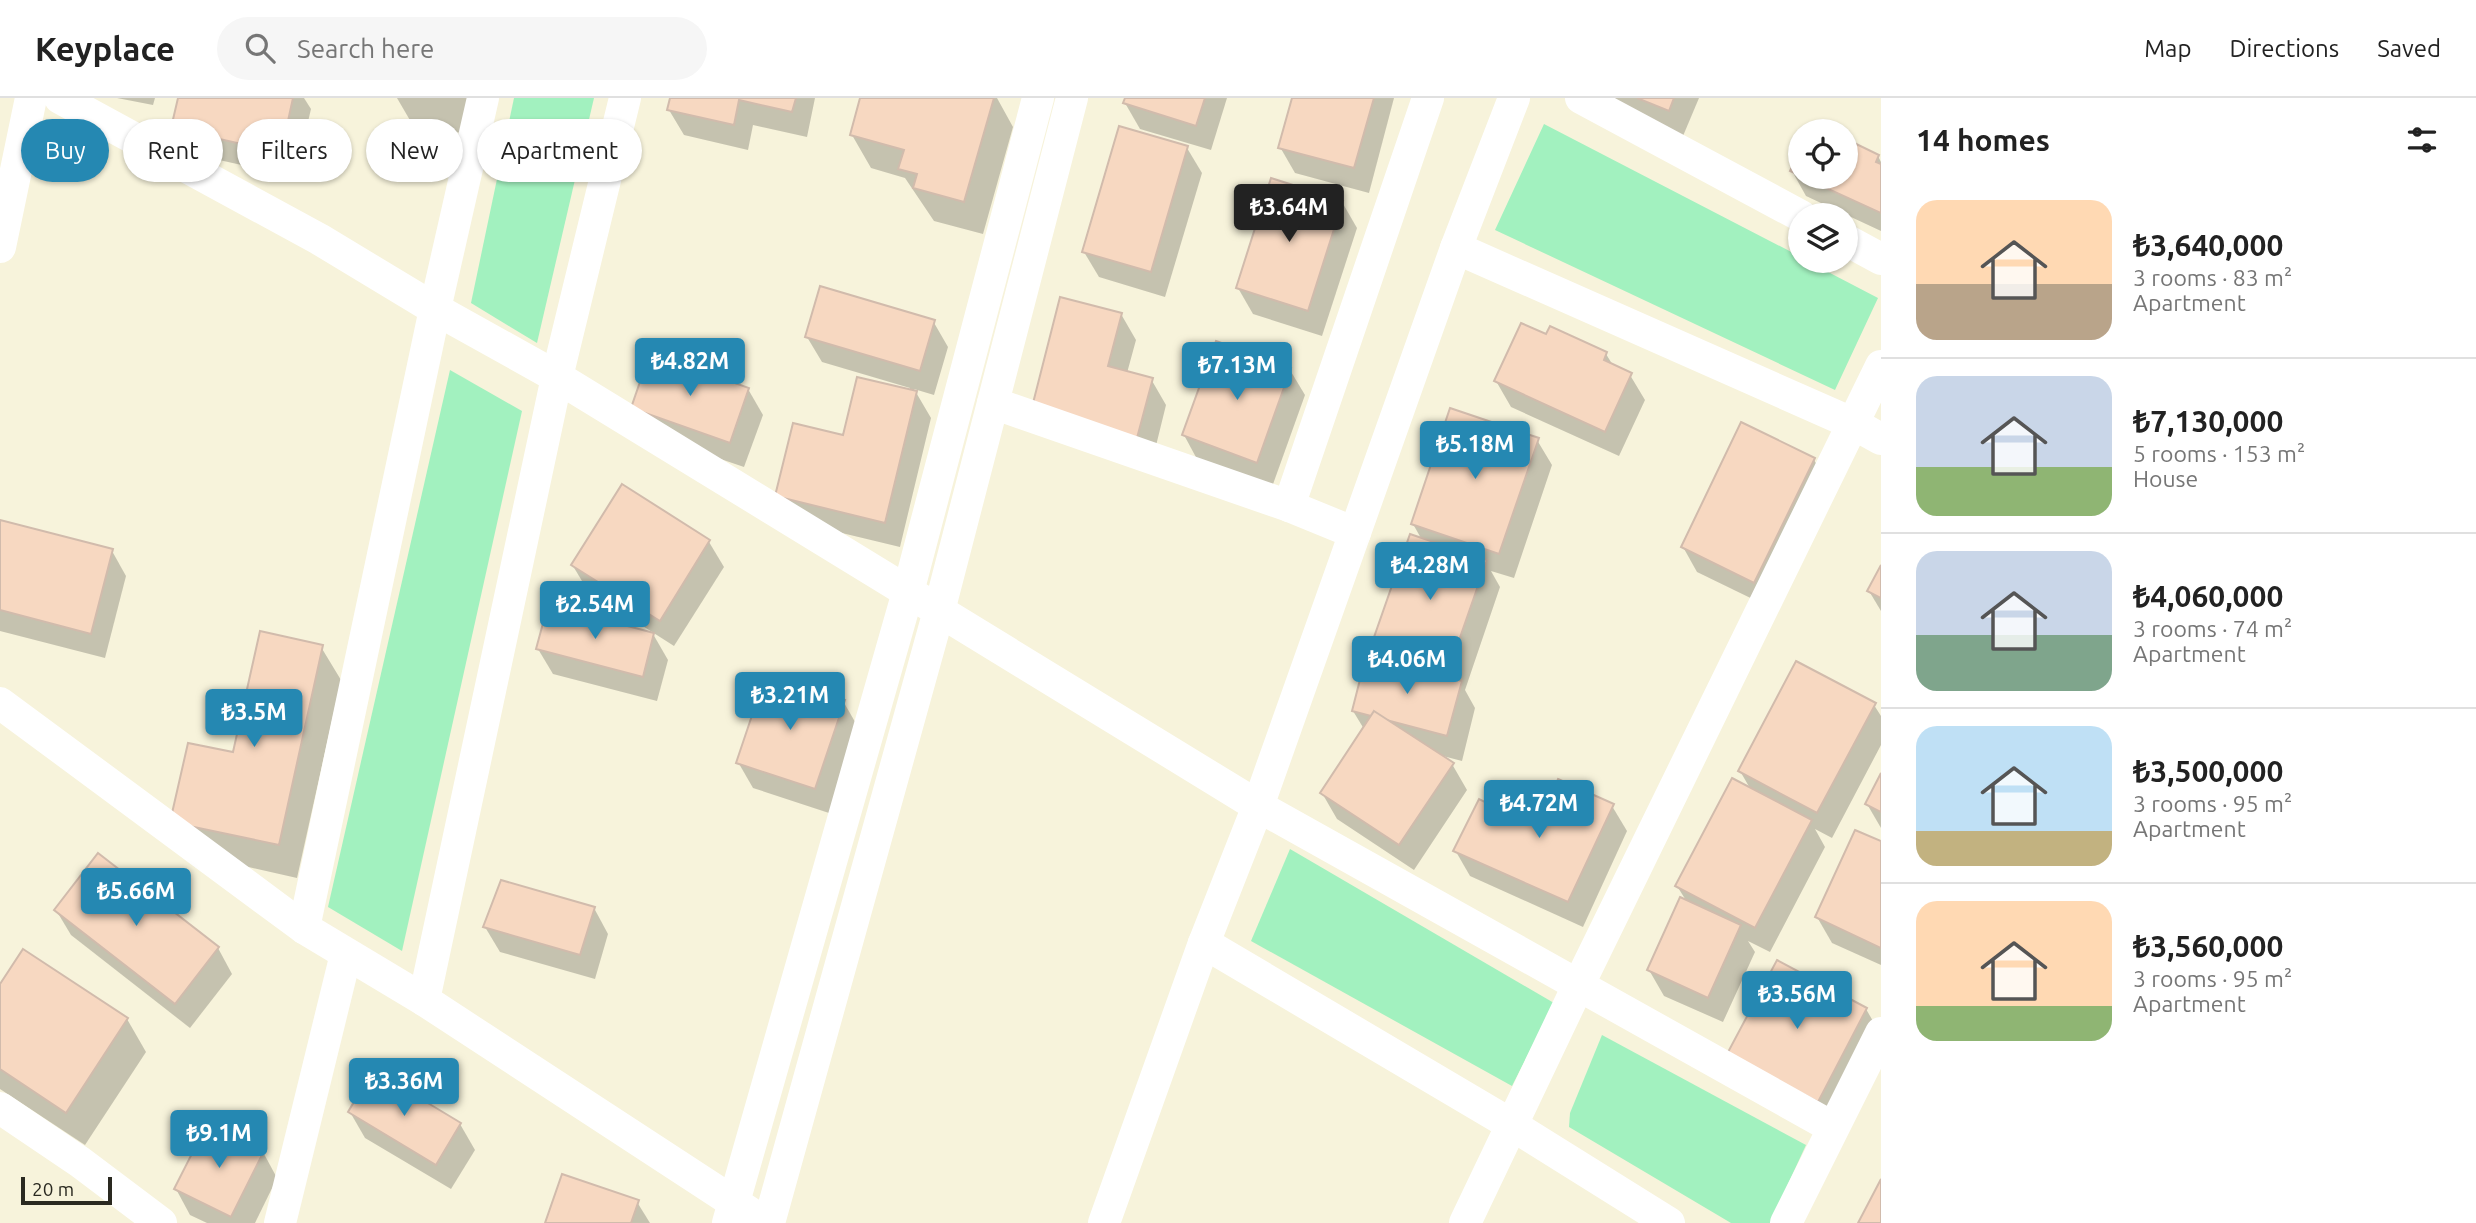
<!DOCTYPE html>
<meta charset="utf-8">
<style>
:root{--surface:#fff;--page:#f6f6f6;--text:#222;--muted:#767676;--line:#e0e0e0;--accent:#2588b2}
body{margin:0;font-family:Ubuntu,sans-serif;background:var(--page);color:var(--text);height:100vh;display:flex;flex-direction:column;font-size:26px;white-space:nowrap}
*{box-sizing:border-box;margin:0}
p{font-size:23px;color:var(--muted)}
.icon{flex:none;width:38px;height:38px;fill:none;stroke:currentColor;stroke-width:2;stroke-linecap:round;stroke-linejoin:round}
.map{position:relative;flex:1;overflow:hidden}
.details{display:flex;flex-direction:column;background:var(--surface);width:595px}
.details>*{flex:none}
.banner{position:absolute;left:21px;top:21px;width:665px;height:63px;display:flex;gap:14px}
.buttons{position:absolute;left:1788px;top:21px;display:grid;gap:14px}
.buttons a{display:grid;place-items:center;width:70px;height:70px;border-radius:50%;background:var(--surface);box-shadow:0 2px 5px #0004;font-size:35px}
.scale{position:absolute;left:21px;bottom:18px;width:91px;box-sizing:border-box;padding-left:7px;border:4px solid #2a2920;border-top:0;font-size:19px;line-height:24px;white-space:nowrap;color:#2a2920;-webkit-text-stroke:5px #f7f3db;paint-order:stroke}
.price{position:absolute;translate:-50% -60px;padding:0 16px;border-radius:7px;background:var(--accent);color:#fff;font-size:23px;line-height:46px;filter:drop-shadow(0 2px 4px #0008)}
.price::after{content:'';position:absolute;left:50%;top:42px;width:21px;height:16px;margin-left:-10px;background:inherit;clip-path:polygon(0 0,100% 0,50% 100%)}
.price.active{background:#222;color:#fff}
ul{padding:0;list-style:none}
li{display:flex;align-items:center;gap:21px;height:175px;padding:0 35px}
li+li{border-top:2px solid var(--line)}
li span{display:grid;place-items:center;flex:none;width:196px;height:140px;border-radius:21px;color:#555}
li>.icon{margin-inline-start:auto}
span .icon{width:84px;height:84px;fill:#fffc;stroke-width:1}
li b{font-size:30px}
h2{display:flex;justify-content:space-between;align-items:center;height:84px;padding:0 35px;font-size:30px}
.tag{padding:0 24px;border-radius:32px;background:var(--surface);box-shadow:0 2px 5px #0004;font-size:24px;line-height:63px}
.tag.active{background:var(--accent);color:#fff}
header{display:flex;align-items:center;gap:42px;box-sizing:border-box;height:98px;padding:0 35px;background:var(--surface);border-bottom:2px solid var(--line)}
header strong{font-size:33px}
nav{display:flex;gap:38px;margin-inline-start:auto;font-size:24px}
.search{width:490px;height:63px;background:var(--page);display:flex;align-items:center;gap:18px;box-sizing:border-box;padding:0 24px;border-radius:38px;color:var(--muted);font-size:26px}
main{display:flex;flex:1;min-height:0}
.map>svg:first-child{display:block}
</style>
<header>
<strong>Keyplace</strong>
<div class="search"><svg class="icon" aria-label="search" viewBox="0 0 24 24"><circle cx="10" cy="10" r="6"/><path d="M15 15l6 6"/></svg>Search here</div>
<nav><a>Map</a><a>Directions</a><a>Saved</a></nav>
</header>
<main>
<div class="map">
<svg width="1881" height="1125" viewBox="0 0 1881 1125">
<rect width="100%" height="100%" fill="#f7f3db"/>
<g fill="#a2f1bf">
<polygon points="514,0 594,0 537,245 471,205"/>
<polygon points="1544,26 1801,159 1801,163 1807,163 1878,200 1835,292 1495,132"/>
<polygon points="450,272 522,313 402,853 328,809"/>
<polygon points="1290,751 1554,905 1512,988 1251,843"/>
<polygon points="1602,937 1806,1047 1770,1125 1731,1125 1569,1029 1570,1015"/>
</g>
<g fill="#0003">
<polygon points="117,0 155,0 153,7"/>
<polygon points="180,0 304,0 311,11 295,79 188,55 173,29"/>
<polygon points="397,0 474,0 465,36 411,24"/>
<polygon points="672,0 815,0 807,39 753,27 748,52 684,37 669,12"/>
<polygon points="862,0 997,0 1013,29 983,136 934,123 905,80 871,70 852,37"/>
<polygon points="1127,0 1227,0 1211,52 1140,31 1125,5"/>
<polygon points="1294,0 1394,0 1369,95 1295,75 1280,49"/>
<polygon points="1594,0 1699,0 1683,38"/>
<polygon points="1187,50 1202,75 1165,199 1099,179 1084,154"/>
<polygon points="1801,53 1801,79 1846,79 1878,58 1881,64 1881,133 1806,98 1792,73"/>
<polygon points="1342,104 1357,130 1322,238 1253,216 1238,190"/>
<polygon points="1121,216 1136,242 1127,275 1151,281 1166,307 1152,364 1047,338"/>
<polygon points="933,223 948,249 934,297 914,291 931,320 900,449 792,423 777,398 844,340 909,293 910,290 822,264 807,239"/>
<polygon points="1547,239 1606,256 1614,269 1630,277 1645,302 1619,358 1511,309 1496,283"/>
<polygon points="1290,272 1305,297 1272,389 1198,363 1184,337"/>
<polygon points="748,291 763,317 744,369 647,336 633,310"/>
<polygon points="1537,342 1552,367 1514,480 1491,473 1500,489 1465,592 1475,610 1462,663 1439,657 1452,666 1467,692 1414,772 1337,721 1322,695 1364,631 1353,613 1386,565 1374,545 1422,442 1413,426"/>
<polygon points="1814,362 1829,387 1769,509 1697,474 1683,449"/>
<polygon points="0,424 112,453 126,478 105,560 0,533"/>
<polygon points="709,444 724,469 674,548 588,493 573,468"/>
<polygon points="1881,471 1881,513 1869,493"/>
<polygon points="653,536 668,562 657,603 553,576 538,551"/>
<polygon points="321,549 341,582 297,780 192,756 172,723 234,656"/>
<polygon points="843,603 858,629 829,715 753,690 738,664"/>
<polygon points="1874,607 1881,618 1881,647 1832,740 1815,731 1825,749 1770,854 1748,843 1755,854 1723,924 1664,898 1649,872 1687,804 1677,788 1751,692 1740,673"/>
<polygon points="1881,678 1881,730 1867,706"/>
<polygon points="1612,708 1627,733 1583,829 1470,778 1455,752"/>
<polygon points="1881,745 1881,867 1832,845 1817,819"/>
<polygon points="594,810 608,836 595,881 500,854 485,829"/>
<polygon points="56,812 218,850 232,876 190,930 71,837"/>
<polygon points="0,890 127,921 146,954 85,1047 0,991"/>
<polygon points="1866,911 1881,937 1833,1029 1744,982"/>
<polygon points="350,1014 460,1026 475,1052 451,1091 365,1040"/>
<polygon points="263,1054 277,1080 255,1125 207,1125 190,1117 176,1091"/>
<polygon points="637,1104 650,1125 547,1125"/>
</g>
<g fill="#f7d8c1" stroke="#d1bbac" stroke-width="2">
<polygon points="178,0 293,0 281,55 171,30"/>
<polygon points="670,0 796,0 792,14 739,2 734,27 667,12"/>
<polygon points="860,0 994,0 964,104 913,90 917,76 898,71 904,52 850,37"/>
<polygon points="1125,0 1205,0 1196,28 1123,5"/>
<polygon points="1292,0 1374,0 1354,70 1278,50"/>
<polygon points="1637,0 1674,0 1669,13"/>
<polygon points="1119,28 1188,48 1151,174 1082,154"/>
<polygon points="1846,41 1879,57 1876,64 1881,66 1881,115 1802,79 1846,79"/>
<polygon points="1801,49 1801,78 1790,73"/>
<polygon points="1271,80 1343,103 1308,213 1236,190"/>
<polygon points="820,188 935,222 920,273 805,239"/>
<polygon points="1060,199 1122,215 1108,268 1153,280 1137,340 1031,313"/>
<polygon points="1521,225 1546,236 1550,228 1607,254 1604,262 1632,275 1605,334 1494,283"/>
<polygon points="1216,243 1291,270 1257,365 1182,337"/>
<polygon points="650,255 749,290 730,345 631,310"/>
<polygon points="857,279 917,293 885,425 775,398 793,325 843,337"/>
<polygon points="1450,310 1539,340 1499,456 1411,426"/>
<polygon points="1741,324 1815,360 1754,485 1681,449"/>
<polygon points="622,386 710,442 660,523 571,467"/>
<polygon points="0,422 113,451 91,536 0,512"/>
<polygon points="1410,436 1487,462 1449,571 1372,545"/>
<polygon points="1881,467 1881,500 1867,493"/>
<polygon points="548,507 654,535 643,579 536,551"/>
<polygon points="260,533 323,547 279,747 170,724 188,645 233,654"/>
<polygon points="1366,558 1462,583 1447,638 1352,613"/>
<polygon points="1796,563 1876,605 1817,715 1738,673"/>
<polygon points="766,576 845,602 815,691 736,665"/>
<polygon points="1374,613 1454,665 1399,747 1320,695"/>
<polygon points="1881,675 1881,714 1865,706"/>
<polygon points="1732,680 1812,722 1755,830 1675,788"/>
<polygon points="1558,681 1614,706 1568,804 1453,753 1479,701 1526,724 1544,717"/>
<polygon points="1855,732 1881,743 1881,850 1815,819"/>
<polygon points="98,755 219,849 175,906 54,812"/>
<polygon points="501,782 595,809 580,857 483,829"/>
<polygon points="1680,799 1741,827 1708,900 1647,872"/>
<polygon points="23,851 128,920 66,1015 0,971 0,886"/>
<polygon points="1777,862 1867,910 1818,1004 1727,956"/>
<polygon points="373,972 461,1025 436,1067 348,1014"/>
<polygon points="208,1024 264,1053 231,1119 174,1091"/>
<polygon points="562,1076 639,1102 631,1125 545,1125"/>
<polygon points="1881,1081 1881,1125 1858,1125"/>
</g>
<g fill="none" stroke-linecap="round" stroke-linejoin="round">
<g stroke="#fff" stroke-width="32">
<polyline points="60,0 319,141 435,211 557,279 1258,708 1832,1029"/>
<polyline points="1581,0 1801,118"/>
<polyline points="1846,142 1881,161"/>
<polyline points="0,149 31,0"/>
<polyline points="1456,150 1854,326 1881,341"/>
<polyline points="993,305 1289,408 1355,435"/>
<polyline points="1289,408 1428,0"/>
<polyline points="0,605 304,830 424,902 750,1115"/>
<polyline points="304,830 435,211 483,0"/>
<polyline points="1204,845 1512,1027 1669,1125"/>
<polyline points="424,902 557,279 625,0"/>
<polyline points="0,1010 80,1064 161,1125"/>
<polyline points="280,1125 346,856"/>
<polyline points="728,1125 908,494 1038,0"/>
<polyline points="769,1125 939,513 1072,0"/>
<polyline points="1104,1125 1204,845 1258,708 1456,150 1514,0"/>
<polyline points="1465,1125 1578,888 1881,268"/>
<polyline points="1786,1125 1881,935"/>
</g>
</g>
</svg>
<div class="buttons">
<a><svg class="icon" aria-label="locate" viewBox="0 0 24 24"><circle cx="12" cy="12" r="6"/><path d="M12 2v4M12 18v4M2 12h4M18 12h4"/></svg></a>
<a><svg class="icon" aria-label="layers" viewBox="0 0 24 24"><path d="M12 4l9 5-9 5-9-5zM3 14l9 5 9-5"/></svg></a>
</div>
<div class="scale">20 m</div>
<b class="price active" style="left:1289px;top:146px">₺3.64M</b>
<b class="price" style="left:690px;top:300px">₺4.82M</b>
<b class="price" style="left:1237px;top:304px">₺7.13M</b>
<b class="price" style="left:1475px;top:383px">₺5.18M</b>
<b class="price" style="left:1430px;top:504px">₺4.28M</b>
<b class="price" style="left:595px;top:543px">₺2.54M</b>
<b class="price" style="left:1407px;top:598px">₺4.06M</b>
<b class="price" style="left:790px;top:634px">₺3.21M</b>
<b class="price" style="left:254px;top:651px">₺3.5M</b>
<b class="price" style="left:1539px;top:742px">₺4.72M</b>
<b class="price" style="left:136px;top:830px">₺5.66M</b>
<b class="price" style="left:1797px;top:933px">₺3.56M</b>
<b class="price" style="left:404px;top:1020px">₺3.36M</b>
<b class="price" style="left:219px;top:1072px">₺9.1M</b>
<div class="banner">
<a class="tag active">Buy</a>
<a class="tag">Rent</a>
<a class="tag">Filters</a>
<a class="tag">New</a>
<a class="tag">Apartment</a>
</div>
</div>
<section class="details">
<h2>14 homes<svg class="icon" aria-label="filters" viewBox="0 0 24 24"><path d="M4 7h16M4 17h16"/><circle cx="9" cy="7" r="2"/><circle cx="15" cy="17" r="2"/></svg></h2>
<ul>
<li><span style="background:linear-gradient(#ffd9b3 60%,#b9a48a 0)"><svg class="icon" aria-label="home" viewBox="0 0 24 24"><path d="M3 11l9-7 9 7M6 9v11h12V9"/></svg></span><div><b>₺3,640,000</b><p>3 rooms · 83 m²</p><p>Apartment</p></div></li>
<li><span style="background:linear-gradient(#c9d6e8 65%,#8fb573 0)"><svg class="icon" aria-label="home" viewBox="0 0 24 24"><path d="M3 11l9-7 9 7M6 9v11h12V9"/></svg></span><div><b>₺7,130,000</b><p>5 rooms · 153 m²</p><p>House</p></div></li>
<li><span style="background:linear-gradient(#c9d6e8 60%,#7fa58c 0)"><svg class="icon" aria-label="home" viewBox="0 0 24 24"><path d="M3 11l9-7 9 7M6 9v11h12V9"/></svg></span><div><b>₺4,060,000</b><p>3 rooms · 74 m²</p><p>Apartment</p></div></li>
<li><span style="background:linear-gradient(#bfe0f5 75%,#c2b280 0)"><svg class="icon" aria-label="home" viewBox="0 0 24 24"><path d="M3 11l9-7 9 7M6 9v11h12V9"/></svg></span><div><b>₺3,500,000</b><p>3 rooms · 95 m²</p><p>Apartment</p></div></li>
<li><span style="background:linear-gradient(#ffd9b3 75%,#8fb573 0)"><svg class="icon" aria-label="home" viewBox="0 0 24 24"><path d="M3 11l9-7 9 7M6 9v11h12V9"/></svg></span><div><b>₺3,560,000</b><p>3 rooms · 95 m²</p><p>Apartment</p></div></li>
</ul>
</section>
</main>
